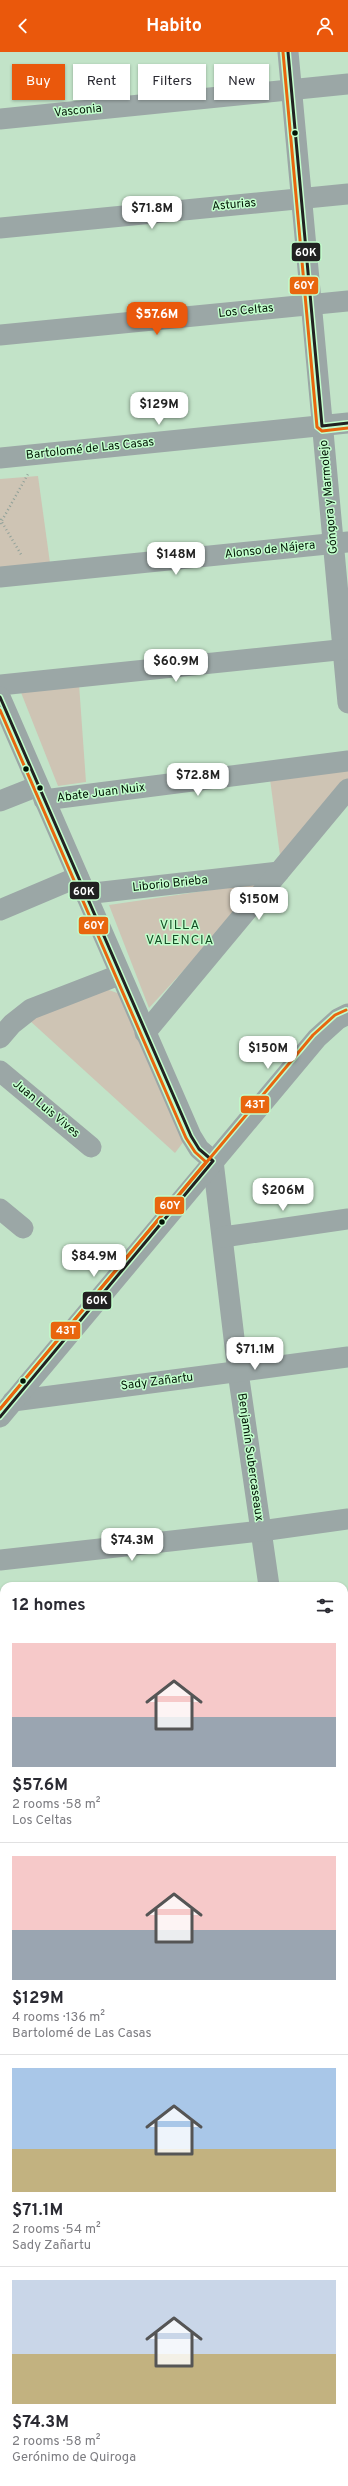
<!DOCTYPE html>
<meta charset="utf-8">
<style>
:root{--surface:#fff;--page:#f2f2f3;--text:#2b2b33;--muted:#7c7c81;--line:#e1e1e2;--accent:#ea580c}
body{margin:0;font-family:Overpass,sans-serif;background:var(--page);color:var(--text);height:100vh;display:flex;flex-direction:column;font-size:15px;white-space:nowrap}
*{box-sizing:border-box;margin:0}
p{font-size:13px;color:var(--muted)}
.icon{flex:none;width:22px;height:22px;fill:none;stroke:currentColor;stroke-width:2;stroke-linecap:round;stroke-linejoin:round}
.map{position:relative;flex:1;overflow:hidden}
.panel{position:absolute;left:0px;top:1530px;width:348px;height:904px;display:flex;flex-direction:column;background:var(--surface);border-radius:12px 12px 0 0;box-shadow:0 1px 3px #0004}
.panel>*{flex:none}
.guide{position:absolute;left:12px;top:12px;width:324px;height:36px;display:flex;gap:8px}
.price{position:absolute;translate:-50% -34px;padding:0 9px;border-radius:8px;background:#fff;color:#222;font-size:13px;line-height:26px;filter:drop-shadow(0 1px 2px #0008)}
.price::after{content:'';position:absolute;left:50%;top:24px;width:12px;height:9px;margin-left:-6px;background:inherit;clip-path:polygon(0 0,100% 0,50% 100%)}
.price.on{background:var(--accent);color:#fff}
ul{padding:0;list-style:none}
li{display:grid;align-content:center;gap:8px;height:212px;padding:0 12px}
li+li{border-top:1px solid var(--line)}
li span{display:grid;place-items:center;height:124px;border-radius:0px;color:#555}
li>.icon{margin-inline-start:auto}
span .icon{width:72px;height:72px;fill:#fffc;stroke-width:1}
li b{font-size:17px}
h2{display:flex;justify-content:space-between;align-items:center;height:48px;padding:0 12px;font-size:17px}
.pill{padding:0 14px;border-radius:0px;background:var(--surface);box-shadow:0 1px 3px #0004;font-size:14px;line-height:36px}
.pill.on{background:var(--accent);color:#fff}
header{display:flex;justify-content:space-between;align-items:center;height:52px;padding:0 12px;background:var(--accent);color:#fff;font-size:18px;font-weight:700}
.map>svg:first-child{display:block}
</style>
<header><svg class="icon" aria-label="back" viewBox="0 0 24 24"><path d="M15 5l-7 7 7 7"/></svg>Habito<svg class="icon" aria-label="person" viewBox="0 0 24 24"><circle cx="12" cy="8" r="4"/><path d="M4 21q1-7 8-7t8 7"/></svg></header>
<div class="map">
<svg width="348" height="2434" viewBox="0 0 348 2434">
<rect width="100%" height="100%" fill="#c2e3c8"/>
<g fill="#cec4b4">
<polygon points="38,424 50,511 0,516 0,427"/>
<polygon points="79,632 86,730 58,734 20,638"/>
<polygon points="348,716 348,727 281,811 270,727"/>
<polygon points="265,830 149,956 109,853"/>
<polygon points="106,937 120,942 184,1089 175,1101 29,968"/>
</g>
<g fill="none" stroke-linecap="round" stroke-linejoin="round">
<g stroke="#92a29a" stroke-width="2.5" stroke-dasharray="1 3" stroke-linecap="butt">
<polyline points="0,467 22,504"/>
<polyline points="0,472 28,422"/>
<polyline points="344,1731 348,1730"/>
</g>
<g stroke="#9ba7a6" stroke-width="21">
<polyline points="288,0 348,651"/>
<polyline points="0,67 348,32"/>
<polyline points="0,176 348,142"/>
<polyline points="0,283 348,249"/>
<polyline points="0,406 348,371"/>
<polyline points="0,525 348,490"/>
<polyline points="0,633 348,597"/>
<polyline points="0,645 191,1084 199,1097 213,1109"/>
<polyline points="44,748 348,709"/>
<polyline points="0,749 38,734"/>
<polyline points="85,842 279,820"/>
<polyline points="0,858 78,825"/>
<polyline points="145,981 348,737"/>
<polyline points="0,986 12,972 31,957 119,923"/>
<polyline points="0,1019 91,1095"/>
<polyline points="213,1109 238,1320 269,1534"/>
<polyline points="0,1157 23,1176"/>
<polyline points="223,1185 348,1167"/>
<polyline points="13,1349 348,1305"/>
<polyline points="0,1365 317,986 338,967 348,962"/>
<polyline points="0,1508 261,1479 348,1467"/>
<polyline points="0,1678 4,1678"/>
<polyline points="344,1896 348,1895"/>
<polyline points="0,1936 4,1936"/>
<polyline points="344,2069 348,2097"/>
<polyline points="0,2106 4,2105"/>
<polyline points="344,2233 348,2232"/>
<polyline points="344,2395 348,2395"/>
<polyline points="78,2434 109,2430"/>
<polyline points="159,2434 160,2430"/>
<polyline points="330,2434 331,2430"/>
</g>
<defs>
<g id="bus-1">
<polyline points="288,0 322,374 348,371"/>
<polyline points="0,645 191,1084 199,1097 213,1109 0,1365"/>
</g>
<g id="bus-2">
<polyline points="283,0 317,375 322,379 348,376"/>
<polyline points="0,658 186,1086 195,1100 206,1110 0,1357"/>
</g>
<polyline id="bus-3" points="0,1357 313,983 335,963 346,958"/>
</defs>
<use href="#bus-1" stroke="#c2fecc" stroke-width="6"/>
<use href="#bus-2" stroke="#c2fecc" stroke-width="6"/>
<use href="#bus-3" stroke="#c2fecc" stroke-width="6"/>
<use href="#bus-1" stroke="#212121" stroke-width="3"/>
<use href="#bus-2" stroke="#e9660e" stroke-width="3"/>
<use href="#bus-3" stroke="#e9660e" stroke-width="3"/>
</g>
<g fill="#011404" stroke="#c2fecc" stroke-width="1.5">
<circle cx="295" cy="81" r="3.5"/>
<circle cx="26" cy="717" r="3.5"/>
<circle cx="40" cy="736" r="3.5"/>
<circle cx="162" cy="1170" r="3.5"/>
<circle cx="23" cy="1329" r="3.5"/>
</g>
<g text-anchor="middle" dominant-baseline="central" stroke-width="3" stroke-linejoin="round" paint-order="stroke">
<g font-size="12" fill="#011404" stroke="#c2fecc">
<text transform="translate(78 59) rotate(-6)">Vasconia</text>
<text transform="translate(234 153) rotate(-5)">Asturias</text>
<text transform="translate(246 259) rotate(-6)">Los Celtas</text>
<text transform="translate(90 397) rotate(-6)">Bartolomé de Las Casas</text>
<text transform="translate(329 445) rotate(-95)">Góngora y Marmolejo</text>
<text transform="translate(270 498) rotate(-6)">Alonso de Nájera</text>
<text transform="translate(101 741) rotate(-7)">Abate Juan Nuix</text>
<text transform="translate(170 832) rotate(-6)">Liborio Brieba</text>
<text transform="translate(46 1057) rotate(40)">Juan Luis Vives</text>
<text transform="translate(157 1330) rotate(-7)">Sady Zañartu</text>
<text transform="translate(250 1405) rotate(82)">Benjamín Subercaseaux</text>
</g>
<g font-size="13" letter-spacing="1" fill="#154f26" stroke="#c2fecc">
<text x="180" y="874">VILLA<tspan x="180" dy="15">VALENCIA</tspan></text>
</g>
</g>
<g stroke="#c2fecc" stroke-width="1.5">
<rect x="291" y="190" width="30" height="20" rx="4" fill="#212121"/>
<rect x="289" y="224" width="30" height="19" rx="4" fill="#e9660e"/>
<rect x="69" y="829" width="31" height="19" rx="4" fill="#212121"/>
<rect x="78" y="864" width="31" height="19" rx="4" fill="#e9660e"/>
<rect x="240" y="1043" width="30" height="19" rx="4" fill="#e9660e"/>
<rect x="154" y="1144" width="31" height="19" rx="4" fill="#e9660e"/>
<rect x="82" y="1239" width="30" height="19" rx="4" fill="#212121"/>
<rect x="50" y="1269" width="31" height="19" rx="4" fill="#e9660e"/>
</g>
<g font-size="11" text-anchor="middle" font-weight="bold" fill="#fff">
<text x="306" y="204">60K</text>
<text x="304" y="237">60Y</text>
<text x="84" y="843">60K</text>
<text x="94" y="877">60Y</text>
<text x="255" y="1056">43T</text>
<text x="170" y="1157">60Y</text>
<text x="97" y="1252">60K</text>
<text x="66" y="1282">43T</text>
</g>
</svg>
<b class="price" style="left:152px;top:178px">$71.8M</b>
<b class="price on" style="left:157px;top:284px">$57.6M</b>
<b class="price" style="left:159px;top:374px">$129M</b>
<b class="price" style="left:176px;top:524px">$148M</b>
<b class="price" style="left:176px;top:631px">$60.9M</b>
<b class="price" style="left:198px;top:745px">$72.8M</b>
<b class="price" style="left:259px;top:869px">$150M</b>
<b class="price" style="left:268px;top:1018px">$150M</b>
<b class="price" style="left:283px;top:1160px">$206M</b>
<b class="price" style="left:94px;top:1226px">$84.9M</b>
<b class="price" style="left:255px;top:1319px">$71.1M</b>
<b class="price" style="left:132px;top:1510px">$74.3M</b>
<div class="guide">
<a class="pill on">Buy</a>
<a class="pill">Rent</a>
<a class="pill">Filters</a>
<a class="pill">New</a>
</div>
<section class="panel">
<h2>12 homes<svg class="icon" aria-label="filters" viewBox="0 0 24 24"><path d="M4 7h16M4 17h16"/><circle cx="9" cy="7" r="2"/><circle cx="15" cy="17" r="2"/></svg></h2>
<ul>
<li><span style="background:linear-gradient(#f6c9c9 60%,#9aa5b1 0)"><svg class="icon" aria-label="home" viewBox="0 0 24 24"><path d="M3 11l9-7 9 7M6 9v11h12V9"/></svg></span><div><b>$57.6M</b><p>2 rooms · 58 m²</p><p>Los Celtas</p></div></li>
<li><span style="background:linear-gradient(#f6c9c9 60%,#9aa5b1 0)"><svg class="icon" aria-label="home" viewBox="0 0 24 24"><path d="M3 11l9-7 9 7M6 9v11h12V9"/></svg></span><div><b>$129M</b><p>4 rooms · 136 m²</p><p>Bartolomé de Las Casas</p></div></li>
<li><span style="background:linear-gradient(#a9c7e8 65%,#c2b280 0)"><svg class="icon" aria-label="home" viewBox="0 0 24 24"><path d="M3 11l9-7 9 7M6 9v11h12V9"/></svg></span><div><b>$71.1M</b><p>2 rooms · 54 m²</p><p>Sady Zañartu</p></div></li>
<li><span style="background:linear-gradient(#c9d6e8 60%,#c2b280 0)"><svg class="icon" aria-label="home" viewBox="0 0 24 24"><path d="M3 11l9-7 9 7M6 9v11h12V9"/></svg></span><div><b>$74.3M</b><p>2 rooms · 58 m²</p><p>Gerónimo de Quiroga</p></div></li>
</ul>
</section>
</div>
